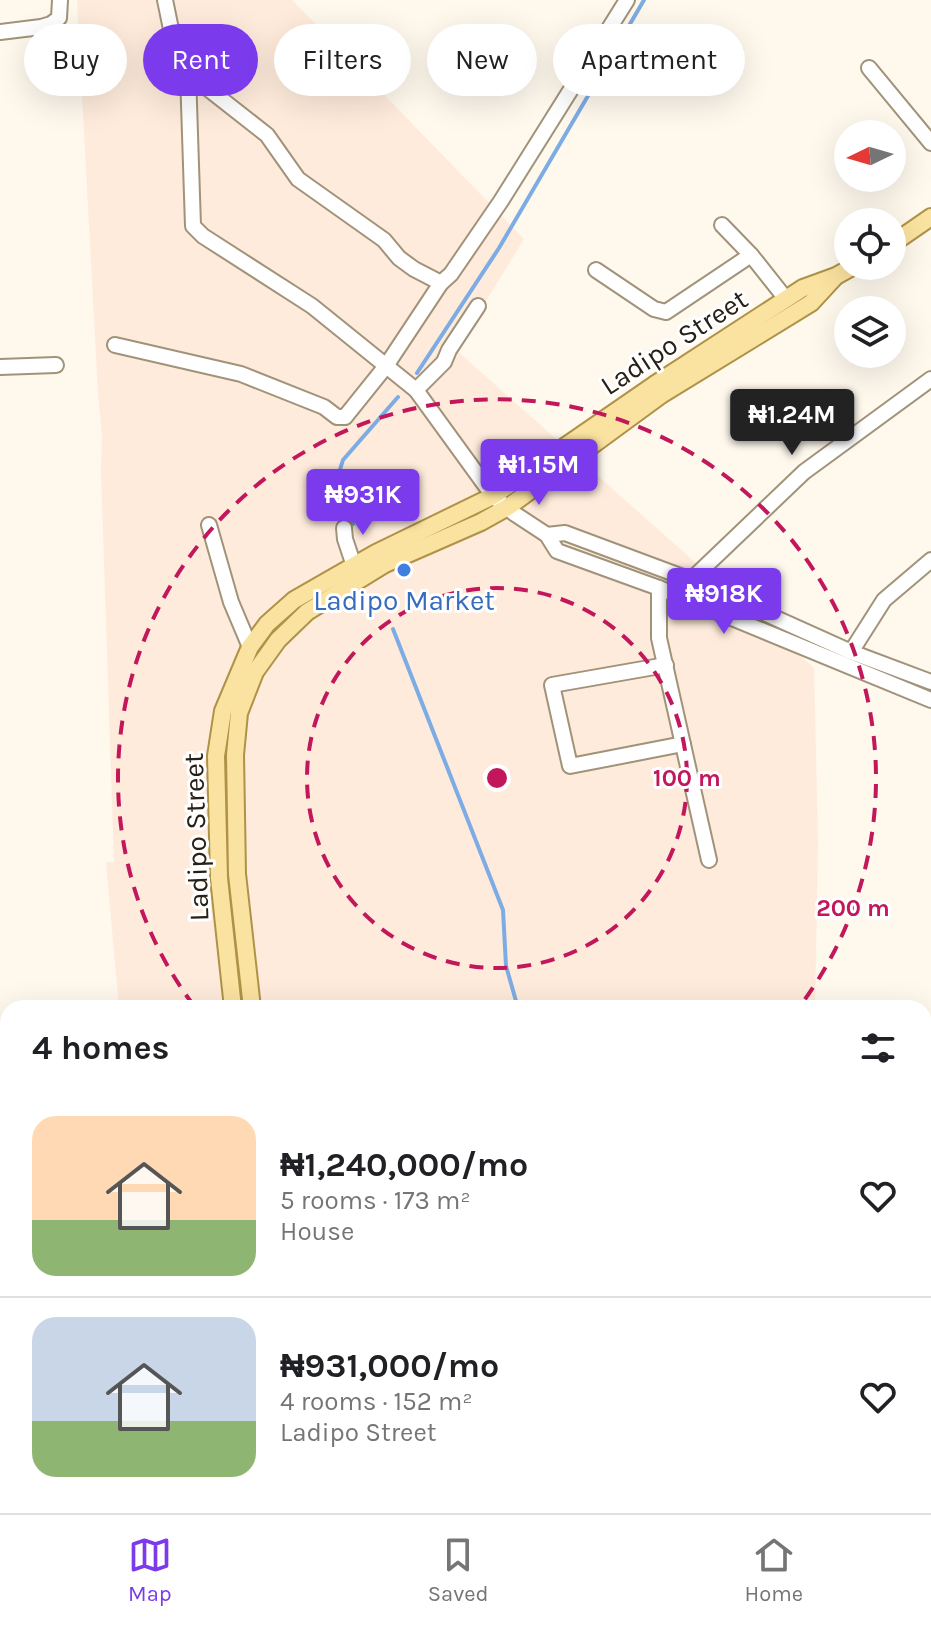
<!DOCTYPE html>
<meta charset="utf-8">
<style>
:root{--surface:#fff;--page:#f6f6f6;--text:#202124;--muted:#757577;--line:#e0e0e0;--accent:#7c3aed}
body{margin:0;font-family:Karla,sans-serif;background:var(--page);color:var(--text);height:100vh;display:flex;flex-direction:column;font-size:30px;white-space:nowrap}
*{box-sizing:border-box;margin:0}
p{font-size:26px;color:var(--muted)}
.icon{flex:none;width:44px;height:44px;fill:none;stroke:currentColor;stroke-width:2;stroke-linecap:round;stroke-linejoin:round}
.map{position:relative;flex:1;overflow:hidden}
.panel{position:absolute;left:0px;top:1000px;width:932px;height:514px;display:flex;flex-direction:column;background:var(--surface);border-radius:24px 24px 0 0;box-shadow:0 8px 32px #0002}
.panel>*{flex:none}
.top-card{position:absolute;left:24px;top:24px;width:884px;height:72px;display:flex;gap:16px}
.needle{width:52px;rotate:265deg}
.tools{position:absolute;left:834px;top:120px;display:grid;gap:16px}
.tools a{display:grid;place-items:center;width:72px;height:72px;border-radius:50%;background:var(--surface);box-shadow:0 8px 32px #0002;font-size:40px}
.price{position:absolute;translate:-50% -68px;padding:0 18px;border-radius:8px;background:var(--accent);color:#fff;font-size:26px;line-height:52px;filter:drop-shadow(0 2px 4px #0008)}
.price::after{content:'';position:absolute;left:50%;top:48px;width:24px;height:18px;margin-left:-12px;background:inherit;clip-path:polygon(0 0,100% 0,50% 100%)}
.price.current{background:#222;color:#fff}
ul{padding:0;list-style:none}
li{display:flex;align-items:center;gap:24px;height:200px;padding:0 32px}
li+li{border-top:2px solid var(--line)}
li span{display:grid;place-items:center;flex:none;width:224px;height:160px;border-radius:24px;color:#555}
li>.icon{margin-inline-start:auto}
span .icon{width:96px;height:96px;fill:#fffc;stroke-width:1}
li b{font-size:34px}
h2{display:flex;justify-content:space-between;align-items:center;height:96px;padding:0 32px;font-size:34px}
.tag{padding:0 28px;border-radius:36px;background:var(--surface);box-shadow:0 8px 32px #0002;font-size:28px;line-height:72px}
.tag.current{background:var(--accent);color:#fff}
.tabs{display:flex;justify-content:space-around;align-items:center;height:112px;border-top:2px solid var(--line);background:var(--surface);font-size:22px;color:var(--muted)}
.tabs a{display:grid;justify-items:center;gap:4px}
.tabs .current{color:var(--accent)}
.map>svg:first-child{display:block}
</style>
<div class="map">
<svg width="931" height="1513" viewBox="0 0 931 1513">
<rect width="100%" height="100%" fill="#fef8ed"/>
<polygon fill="#feebdb" points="77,0 292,0 524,239 456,350 814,668 818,843 815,1008 119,1008 106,862 114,862 101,471 102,435 98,393"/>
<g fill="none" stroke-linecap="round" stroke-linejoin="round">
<g stroke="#7cace3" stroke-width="4">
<polyline points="417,373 499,248 644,0"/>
<polyline points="353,524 336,482 343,460 398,397"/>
<polyline points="393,629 503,910 506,966 518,1008"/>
<polyline points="616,1506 617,1513"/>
</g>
<defs>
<g id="minor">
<polyline points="165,0 172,34 182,51 188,73 193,226 203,236 312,306 416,390 493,496 515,514 547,535 557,551 659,588 931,700"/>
<polyline points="0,32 41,27 51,24 59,18 60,0"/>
<polyline points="869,68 931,143"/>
<polyline points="188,73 267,135 298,179 384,240 399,258 414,269 441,283"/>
<polyline points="722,225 751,255 786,299"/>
<polyline points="596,270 654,309 666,312 751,255"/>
<polyline points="115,345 241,374 324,407 337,417 345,417 386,366 441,283 451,274 501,201 627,0"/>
<polyline points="0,367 56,365"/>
<polyline points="416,390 444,362 449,350 478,306"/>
<polyline points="209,525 231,602 250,647"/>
<polyline points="344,528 345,539 354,566"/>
<polyline points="547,535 565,533 691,580 851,652 931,682"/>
<polyline points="691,580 804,472 931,379"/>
<polyline points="659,588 659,638 709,860"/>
<polyline points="851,652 884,600 931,560"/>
<polyline points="666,665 552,685 570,766 683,744"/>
<polyline points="0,1070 8,1069"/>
<polyline points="924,1172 931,1172"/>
<polyline points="0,1369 6,1453"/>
</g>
<g id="major">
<polyline points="892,244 931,217"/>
<polyline points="233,1008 219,878 216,756 223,711 250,647 267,624 294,600 376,553 493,496 654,385 803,288 836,276 854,266"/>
<polyline points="252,1008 237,874 235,755 239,713 255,672 278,640 307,612 385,564 481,522 508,507 661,395 811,303 834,278"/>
<polyline points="0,1453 8,1453"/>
<polyline points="924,1471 931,1471"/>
</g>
<g id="highway">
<polyline points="924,1494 931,1494"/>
<polyline points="0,1506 8,1505"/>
<polyline points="402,1513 466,1506"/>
</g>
</defs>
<use href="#minor" stroke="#a19379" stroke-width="18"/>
<use href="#major" stroke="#ae9247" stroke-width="20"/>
<use href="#highway" stroke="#ae9247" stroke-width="24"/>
<use href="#minor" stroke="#fff" stroke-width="14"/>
<use href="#major" stroke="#fae2a0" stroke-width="16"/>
<use href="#highway" stroke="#f7cf61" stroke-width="20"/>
</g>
<g fill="none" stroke="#c2185b" stroke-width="4" stroke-dasharray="14 10">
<circle cx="497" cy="778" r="190"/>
<path d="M194 1006A379 379 0 1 1 800 1006"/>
</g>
<circle fill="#3f7fe0" stroke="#fff" stroke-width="3" cx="404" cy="570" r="8"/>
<g text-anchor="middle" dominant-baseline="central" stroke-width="6" stroke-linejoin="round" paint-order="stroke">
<g font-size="28" fill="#262016" stroke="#fff">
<text transform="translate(674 342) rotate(-33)">Ladipo Street</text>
<text transform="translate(196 837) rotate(-92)">Ladipo Street</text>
</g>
<g font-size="28" fill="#366cbe" stroke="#fff">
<text x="404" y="600">Ladipo Market</text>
</g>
</g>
<circle cx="497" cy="778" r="12" fill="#c2185b" stroke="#fff" stroke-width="4"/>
<g font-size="24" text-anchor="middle" font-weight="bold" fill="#c2185b" stroke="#fff" stroke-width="6" stroke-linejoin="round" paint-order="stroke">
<text x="687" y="786">100 m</text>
<text x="853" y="916">200 m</text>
</g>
</svg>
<div class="tools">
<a><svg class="needle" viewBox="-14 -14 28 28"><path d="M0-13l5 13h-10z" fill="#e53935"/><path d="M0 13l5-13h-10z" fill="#757577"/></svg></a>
<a><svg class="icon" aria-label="locate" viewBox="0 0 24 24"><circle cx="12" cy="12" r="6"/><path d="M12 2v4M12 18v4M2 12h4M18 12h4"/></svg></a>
<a><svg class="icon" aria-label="layers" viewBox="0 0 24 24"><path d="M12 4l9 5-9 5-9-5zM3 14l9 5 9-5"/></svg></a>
</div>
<b class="price current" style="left:792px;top:457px">₦1.24M</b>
<b class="price" style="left:539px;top:507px">₦1.15M</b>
<b class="price" style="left:363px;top:537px">₦931K</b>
<b class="price" style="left:724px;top:636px">₦918K</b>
<div class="top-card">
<a class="tag">Buy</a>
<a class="tag current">Rent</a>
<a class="tag">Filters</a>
<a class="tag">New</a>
<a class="tag">Apartment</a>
</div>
<section class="panel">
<h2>4 homes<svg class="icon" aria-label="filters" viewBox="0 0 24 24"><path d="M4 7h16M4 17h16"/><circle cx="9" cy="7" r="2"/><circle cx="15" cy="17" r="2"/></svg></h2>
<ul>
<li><span style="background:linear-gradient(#ffd9b3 65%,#8fb573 0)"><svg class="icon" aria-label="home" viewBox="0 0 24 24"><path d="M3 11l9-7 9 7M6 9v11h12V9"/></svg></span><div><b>₦1,240,000/mo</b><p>5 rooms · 173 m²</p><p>House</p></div><svg class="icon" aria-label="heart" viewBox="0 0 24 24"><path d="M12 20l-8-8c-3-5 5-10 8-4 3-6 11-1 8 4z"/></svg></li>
<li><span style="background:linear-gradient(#c9d6e8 65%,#8fb573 0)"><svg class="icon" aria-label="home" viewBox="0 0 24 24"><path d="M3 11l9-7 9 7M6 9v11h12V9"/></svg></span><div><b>₦931,000/mo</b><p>4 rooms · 152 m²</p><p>Ladipo Street</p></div><svg class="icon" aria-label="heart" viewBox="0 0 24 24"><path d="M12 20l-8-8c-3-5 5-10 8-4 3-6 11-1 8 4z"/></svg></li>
</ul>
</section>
</div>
<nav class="tabs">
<a class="current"><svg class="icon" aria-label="map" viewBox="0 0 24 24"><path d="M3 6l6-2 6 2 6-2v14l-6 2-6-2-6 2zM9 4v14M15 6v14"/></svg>Map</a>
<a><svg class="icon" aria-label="saved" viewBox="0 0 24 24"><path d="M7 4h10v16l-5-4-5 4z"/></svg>Saved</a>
<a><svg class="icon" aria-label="home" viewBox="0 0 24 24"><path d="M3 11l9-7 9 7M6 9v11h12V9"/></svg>Home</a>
</nav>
